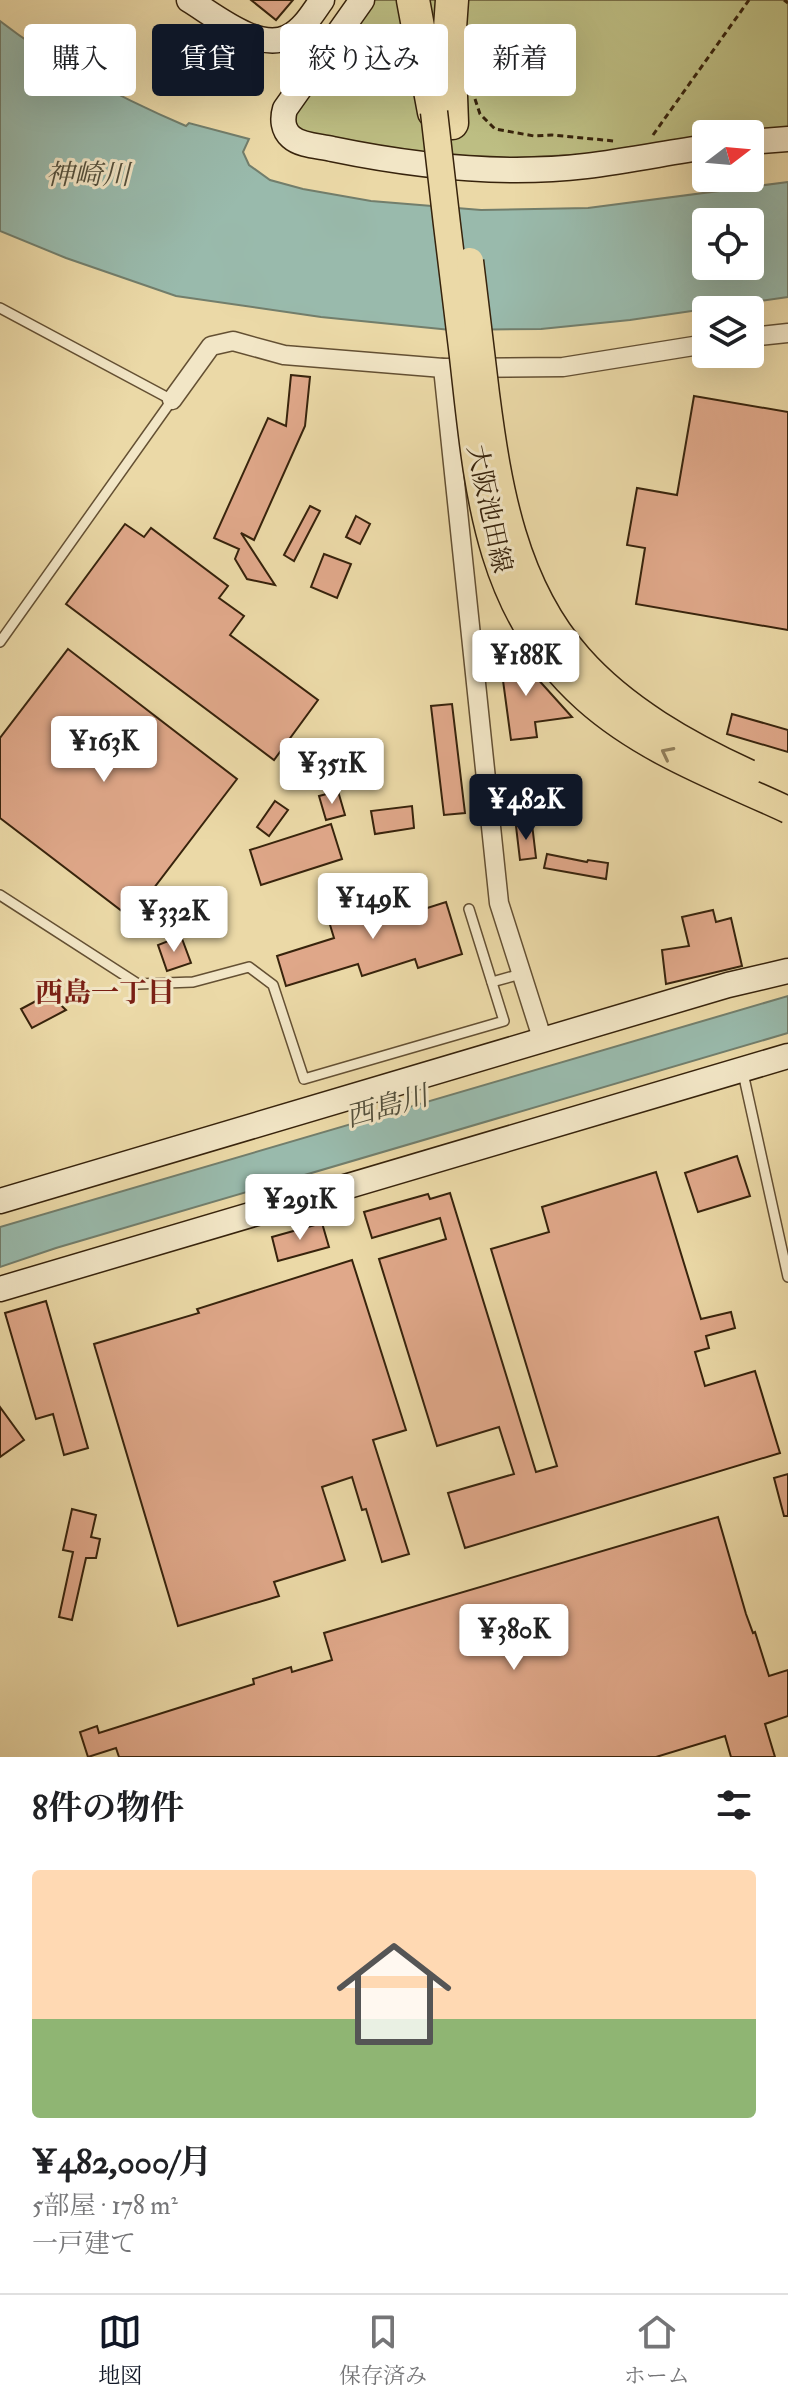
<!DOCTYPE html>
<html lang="ja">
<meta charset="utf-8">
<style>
:root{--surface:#fff;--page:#f6f6f6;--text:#202124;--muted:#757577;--line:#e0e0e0;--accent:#111827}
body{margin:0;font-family:"IM FELL Double Pica","Noto Serif JP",serif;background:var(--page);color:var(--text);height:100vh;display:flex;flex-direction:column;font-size:30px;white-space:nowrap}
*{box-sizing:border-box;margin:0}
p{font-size:26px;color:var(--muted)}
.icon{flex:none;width:44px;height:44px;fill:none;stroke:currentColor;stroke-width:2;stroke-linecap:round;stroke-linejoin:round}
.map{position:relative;height:1757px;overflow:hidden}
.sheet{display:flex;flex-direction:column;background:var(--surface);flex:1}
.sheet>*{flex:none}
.banner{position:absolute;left:24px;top:24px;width:740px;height:72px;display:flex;gap:16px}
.needle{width:52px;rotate:74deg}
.fabs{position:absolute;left:692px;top:120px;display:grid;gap:16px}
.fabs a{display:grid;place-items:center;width:72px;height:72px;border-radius:8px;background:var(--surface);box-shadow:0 8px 32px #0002;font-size:40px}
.price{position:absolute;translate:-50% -68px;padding:0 18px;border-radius:8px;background:#fff;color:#222;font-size:26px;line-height:52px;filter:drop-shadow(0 2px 4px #0008)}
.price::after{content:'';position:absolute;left:50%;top:48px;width:24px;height:18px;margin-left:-12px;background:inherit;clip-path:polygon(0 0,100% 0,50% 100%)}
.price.active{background:var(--accent);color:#fff}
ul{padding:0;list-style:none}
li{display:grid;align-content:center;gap:16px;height:424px;padding:0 32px}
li+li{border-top:2px solid var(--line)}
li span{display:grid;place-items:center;height:248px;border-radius:8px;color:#555}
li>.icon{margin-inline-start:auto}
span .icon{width:144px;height:144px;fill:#fffc;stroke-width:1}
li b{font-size:34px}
h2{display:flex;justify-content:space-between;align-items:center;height:96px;padding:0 32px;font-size:34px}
.pill{padding:0 28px;border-radius:8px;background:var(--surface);box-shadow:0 8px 32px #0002;font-size:28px;line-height:72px}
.pill.active{background:var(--accent);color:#fff}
.dock{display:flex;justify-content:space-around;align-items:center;height:112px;border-top:2px solid var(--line);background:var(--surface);font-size:22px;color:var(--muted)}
.dock a{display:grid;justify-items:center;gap:4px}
.dock .active{color:var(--accent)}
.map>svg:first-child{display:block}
</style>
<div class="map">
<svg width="788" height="1757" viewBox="0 0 788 1757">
<rect width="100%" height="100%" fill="#ebd9a7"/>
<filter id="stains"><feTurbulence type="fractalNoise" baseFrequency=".0025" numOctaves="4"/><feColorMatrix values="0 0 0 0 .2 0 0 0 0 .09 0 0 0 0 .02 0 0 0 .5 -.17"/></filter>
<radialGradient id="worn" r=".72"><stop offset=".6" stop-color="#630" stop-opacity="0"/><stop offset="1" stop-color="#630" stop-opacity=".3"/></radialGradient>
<polygon fill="#bdbe83" stroke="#7a7048" stroke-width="2" points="371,0 788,0 788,130 706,134 706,137 613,153 511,158 455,156 379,148 298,132 293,109"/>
<g fill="#99baac" stroke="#727e6c" stroke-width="2" fill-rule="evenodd">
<path d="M0 21C54 63 123 99 186 126L189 123 249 139 243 152 249 165 270 180 303 189 371 201 481 210 588 208 788 182V297L630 320 541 329 451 330 321 317 176 296 66 258 0 231ZM706 222H750V266H706Z"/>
<polygon points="788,996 788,1033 56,1248 0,1267 0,1227"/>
</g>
<g fill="#e0a88a" stroke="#37230c" stroke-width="2">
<polygon points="251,0 293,0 276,20"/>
<polygon points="291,375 310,377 305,426 254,540 241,533 275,585 247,579 235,559 239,549 214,538 268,418 286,426"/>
<polygon points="694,396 788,412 788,630 636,604 645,548 627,545 637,488 677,495"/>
<polygon points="310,506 320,511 294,561 284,555"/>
<polygon points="356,516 370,524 360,544 346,537"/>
<polygon points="125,524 144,537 151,528 228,586 219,598 244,616 230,635 318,700 274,760 66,604"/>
<polygon points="324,554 351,564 337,598 311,587"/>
<polygon points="68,649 237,779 131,918 0,818 0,738"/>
<polygon points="517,656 572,717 535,722 537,737 511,740 502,673 493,674 490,659"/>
<polygon points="452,704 465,813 444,815 431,706"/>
<polygon points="732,714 788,730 788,752 727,734"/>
<polygon points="338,791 345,815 326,820 319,796"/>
<polygon points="275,801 288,810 269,836 257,827"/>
<polygon points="412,806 414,828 375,834 371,811"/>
<polygon points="331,824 342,859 261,885 250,850"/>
<polygon points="532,824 536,858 520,860 516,826"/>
<polygon points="547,854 587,862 588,860 608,863 606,879 544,868"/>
<polygon points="367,891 377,924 446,902 462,954 418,968 415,959 362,976 358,964 286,986 277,956 334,938 324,905"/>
<polygon points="713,910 716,922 731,918 742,966 666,984 662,950 689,946 682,917"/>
<polygon points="181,936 191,963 167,971 158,945"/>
<polygon points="49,994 66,1010 32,1028 21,1009"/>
<polygon points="737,1156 750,1196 698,1212 685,1173"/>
<polygon points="656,1172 701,1319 731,1312 735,1328 706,1336 709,1348 695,1352 705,1386 755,1371 780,1453 465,1548 448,1493 514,1474 499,1427 437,1446 379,1259 446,1239 440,1218 372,1238 364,1212 428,1194 430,1199 450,1193 536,1472 557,1466 491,1249 549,1232 542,1207"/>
<polygon points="322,1223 329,1247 278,1261 272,1237"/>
<polygon points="352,1260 406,1430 373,1440 409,1554 382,1562 366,1509 362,1510 352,1477 322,1487 345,1560 274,1582 279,1596 178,1626 94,1344 199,1313 197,1309"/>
<polygon points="46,1301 88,1448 64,1455 53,1414 36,1419 5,1313"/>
<polygon points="0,1407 24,1440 0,1457"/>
<polygon points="788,1474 788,1516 784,1516 774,1478"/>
<polygon points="72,1509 96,1515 91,1537 100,1539 96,1558 86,1558 72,1620 59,1617 73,1552 63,1550"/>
<polygon points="718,1517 746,1614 753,1633 755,1632 769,1676 788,1670 788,1716 765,1724 775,1757 731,1757 725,1736 656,1757 119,1757 116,1748 88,1757 80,1732 97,1726 99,1733 254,1684 253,1679 291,1667 292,1672 332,1660 324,1633"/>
</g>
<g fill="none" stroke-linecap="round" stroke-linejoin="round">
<defs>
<g id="lane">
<polyline points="0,308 172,400 0,642"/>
<polyline points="0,895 138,984 193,982 249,967 273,985 304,1079 504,1021 469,909"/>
<polyline points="492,982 521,974"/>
<polyline points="743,1073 788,1277"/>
</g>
<g id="street">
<polyline points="750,337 788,333"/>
<polyline points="443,368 499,903 543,1041"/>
<polyline points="172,400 211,346 233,341 284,355 443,368 563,367 706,344"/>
</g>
<g id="secondary">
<path d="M189 0C214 15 258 52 288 37 303 30 312 14 322 0"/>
<path d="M362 0 285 109C282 119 283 130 291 137 301 146 320 146 332 149 414 166 502 176 586 166 626 161 666 153 706 147"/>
<polyline points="750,142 788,139"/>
<polyline points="0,1201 728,985 788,971"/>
<polyline points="0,1289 788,1056"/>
</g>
<g id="highway">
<polyline points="413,0 434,112"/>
<polyline points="452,123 449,42 452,0"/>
</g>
</defs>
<use href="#lane" stroke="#645033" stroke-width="12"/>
<use href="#street" stroke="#645033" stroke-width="21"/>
<use href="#secondary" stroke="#37230c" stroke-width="27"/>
<use href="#highway" stroke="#37230c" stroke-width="35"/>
<g stroke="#37230c" stroke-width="3" stroke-dasharray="6 4" stroke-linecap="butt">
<polyline points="784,0 788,3"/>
<polyline points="475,99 480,114 495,129 534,136 552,135 614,141"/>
<polyline points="653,135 749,0"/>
</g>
<use href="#lane" stroke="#f2e6c6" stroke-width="9"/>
<use href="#street" stroke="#f2e6c6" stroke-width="18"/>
<use href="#secondary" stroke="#f2e6c6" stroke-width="24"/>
<use href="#highway" stroke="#ebd9a7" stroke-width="32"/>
<defs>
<g id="primary-bridge">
<path d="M434 112C443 191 452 269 462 348 477 476 482 607 586 699 644 751 719 778 788 810"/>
<path d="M470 261C475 305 481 350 486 394 498 487 514 585 579 658 624 709 688 745 749 773"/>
</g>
</defs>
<use href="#primary-bridge" stroke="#37230c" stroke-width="29" stroke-linecap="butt"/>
<use href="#primary-bridge" stroke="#ebd9a7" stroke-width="26"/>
</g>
<defs><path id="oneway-chevron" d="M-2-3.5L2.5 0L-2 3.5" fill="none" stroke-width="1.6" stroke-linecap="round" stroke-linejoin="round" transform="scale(2)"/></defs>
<use stroke="#917e5a" href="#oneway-chevron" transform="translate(667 753) rotate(-153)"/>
<g text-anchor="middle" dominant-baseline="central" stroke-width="6" stroke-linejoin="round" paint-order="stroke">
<g font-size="26" fill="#37230c" stroke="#f2e6c6">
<text transform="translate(489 509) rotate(78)">大阪池田線</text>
</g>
<g font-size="28" font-style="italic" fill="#54503c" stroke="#f2e6c6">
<text x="88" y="175">神崎川</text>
<text transform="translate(387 1107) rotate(-16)">西島川</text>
</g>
<g font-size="28" font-weight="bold" fill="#7a1f14" stroke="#f2e6c6">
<text x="105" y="993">西島一丁目</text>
</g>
</g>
<rect width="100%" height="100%" filter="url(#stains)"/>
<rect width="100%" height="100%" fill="url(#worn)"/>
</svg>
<div class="fabs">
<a><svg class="needle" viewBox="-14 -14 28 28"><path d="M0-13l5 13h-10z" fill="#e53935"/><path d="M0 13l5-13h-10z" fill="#757577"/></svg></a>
<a><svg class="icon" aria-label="locate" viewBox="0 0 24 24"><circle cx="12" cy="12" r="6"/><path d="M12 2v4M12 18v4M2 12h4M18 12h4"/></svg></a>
<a><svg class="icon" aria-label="layers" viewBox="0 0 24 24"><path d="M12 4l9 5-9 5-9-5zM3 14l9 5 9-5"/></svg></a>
</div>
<b class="price" style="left:526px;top:698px">¥188K</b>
<b class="price" style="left:104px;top:784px">¥163K</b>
<b class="price" style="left:332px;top:806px">¥351K</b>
<b class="price active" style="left:526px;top:842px">¥482K</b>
<b class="price" style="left:373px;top:941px">¥149K</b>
<b class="price" style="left:174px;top:954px">¥332K</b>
<b class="price" style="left:300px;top:1242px">¥291K</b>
<b class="price" style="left:514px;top:1672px">¥380K</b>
<div class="banner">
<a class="pill">購入</a>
<a class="pill active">賃貸</a>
<a class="pill">絞り込み</a>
<a class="pill">新着</a>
</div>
</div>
<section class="sheet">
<h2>8件の物件<svg class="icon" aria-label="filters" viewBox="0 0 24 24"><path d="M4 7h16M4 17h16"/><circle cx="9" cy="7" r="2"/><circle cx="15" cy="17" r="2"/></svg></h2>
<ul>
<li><span style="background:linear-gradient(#ffd9b3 60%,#8fb573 0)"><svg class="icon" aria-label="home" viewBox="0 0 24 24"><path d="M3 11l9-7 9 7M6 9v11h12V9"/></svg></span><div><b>¥482,000/月</b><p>5部屋 · 178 m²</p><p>一戸建て</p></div></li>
</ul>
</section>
<nav class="dock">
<a class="active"><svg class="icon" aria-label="map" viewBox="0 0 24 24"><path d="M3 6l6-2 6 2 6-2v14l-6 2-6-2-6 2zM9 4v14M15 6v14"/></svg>地図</a>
<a><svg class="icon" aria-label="saved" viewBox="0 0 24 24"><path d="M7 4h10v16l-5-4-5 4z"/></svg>保存済み</a>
<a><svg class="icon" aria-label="home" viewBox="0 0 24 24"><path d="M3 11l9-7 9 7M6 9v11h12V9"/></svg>ホーム</a>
</nav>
